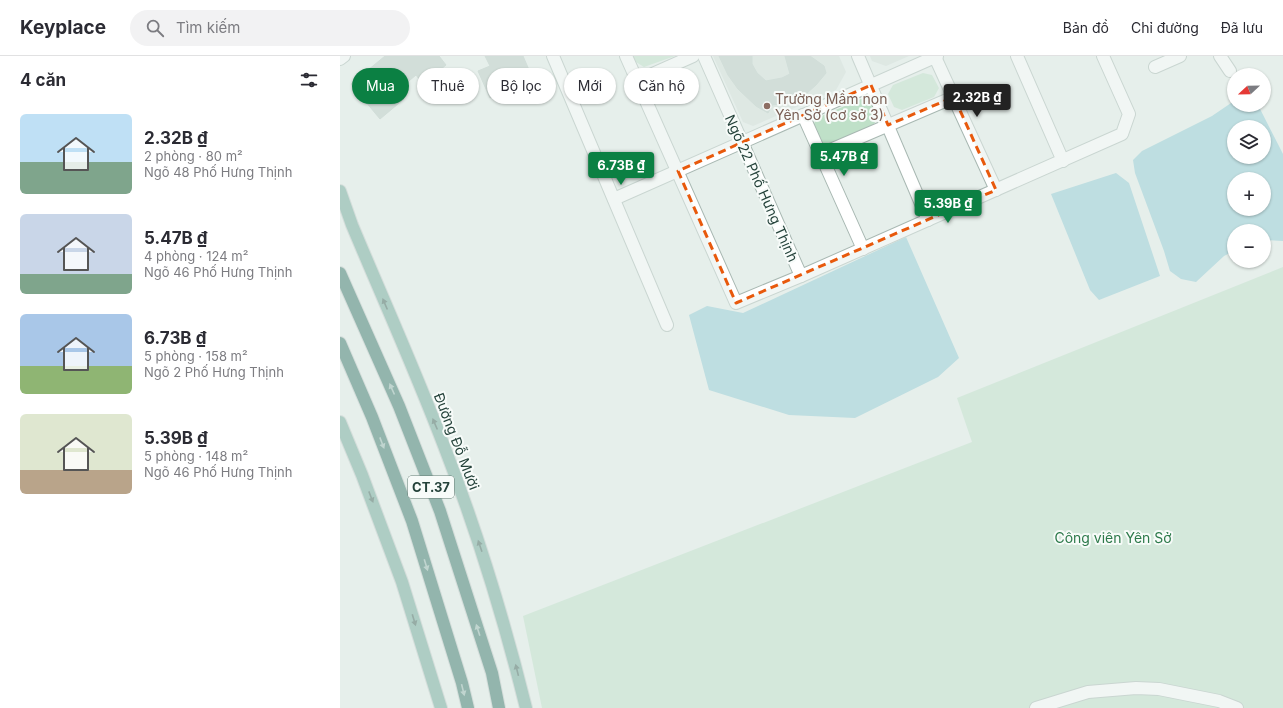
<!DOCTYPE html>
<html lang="vi">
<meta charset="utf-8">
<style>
:root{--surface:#fff;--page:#f2f2f3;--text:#2b2b33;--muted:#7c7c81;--line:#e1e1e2;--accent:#0b8043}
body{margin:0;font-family:Inter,sans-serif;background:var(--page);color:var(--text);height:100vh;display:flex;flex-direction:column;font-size:15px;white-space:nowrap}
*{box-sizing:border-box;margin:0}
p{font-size:13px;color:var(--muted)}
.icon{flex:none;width:22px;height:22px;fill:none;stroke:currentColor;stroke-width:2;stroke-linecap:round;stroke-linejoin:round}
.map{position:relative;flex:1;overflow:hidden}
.drawer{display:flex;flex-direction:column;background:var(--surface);width:340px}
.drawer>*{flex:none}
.guide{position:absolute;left:12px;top:12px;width:380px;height:36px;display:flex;gap:8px}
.needle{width:26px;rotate:248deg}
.tools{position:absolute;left:887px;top:12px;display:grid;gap:8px}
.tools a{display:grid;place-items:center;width:44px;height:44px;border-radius:50%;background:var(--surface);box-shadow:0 1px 3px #0004;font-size:20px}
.price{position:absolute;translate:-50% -34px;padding:0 9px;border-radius:4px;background:var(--accent);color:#fff;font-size:13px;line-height:26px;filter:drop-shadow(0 1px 2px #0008)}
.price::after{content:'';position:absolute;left:50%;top:24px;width:12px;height:9px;margin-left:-6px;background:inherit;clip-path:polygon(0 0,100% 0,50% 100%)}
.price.active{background:#222;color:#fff}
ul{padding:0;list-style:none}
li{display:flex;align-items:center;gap:12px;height:100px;padding:0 20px}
li span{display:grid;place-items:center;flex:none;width:112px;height:80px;border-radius:6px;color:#555}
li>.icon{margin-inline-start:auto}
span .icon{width:48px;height:48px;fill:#fffc;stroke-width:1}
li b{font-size:17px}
h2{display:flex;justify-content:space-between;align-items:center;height:48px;padding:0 20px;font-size:17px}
.pill{padding:0 14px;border-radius:18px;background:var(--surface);box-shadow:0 1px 3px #0004;font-size:14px;line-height:36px}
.pill.active{background:var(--accent);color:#fff}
header{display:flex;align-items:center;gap:24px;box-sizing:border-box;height:56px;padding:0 20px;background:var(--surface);border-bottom:1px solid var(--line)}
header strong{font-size:19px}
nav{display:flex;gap:22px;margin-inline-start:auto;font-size:14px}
.search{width:280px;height:36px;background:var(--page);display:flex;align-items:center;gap:10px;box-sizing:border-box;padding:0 14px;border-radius:22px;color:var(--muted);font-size:15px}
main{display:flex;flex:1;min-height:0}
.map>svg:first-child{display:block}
</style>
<header>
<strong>Keyplace</strong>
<div class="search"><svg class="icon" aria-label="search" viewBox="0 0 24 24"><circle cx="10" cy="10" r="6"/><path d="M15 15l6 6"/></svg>Tìm kiếm</div>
<nav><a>Bản đồ</a><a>Chỉ đường</a><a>Đã lưu</a></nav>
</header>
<main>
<section class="drawer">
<h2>4 căn<svg class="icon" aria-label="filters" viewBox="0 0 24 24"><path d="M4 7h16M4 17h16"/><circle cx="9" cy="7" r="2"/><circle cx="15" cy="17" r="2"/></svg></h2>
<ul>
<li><span style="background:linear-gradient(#bfe0f5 60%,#7fa58c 0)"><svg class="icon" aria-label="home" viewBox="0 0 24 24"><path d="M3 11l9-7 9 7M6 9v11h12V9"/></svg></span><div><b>2.32B ₫</b><p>2 phòng · 80 m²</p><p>Ngõ 48 Phố Hưng Thịnh</p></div></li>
<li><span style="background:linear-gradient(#c9d6e8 75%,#7fa58c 0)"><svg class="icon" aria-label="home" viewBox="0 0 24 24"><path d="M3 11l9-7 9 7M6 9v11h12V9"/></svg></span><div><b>5.47B ₫</b><p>4 phòng · 124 m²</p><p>Ngõ 46 Phố Hưng Thịnh</p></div></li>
<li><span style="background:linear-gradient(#a9c7e8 65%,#8fb573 0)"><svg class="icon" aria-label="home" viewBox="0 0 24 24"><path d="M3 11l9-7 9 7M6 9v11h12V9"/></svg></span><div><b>6.73B ₫</b><p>5 phòng · 158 m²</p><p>Ngõ 2 Phố Hưng Thịnh</p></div></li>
<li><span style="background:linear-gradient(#dfe7d0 70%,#b9a48a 0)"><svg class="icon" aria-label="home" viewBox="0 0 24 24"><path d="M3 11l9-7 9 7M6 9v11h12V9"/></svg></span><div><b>5.39B ₫</b><p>5 phòng · 148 m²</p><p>Ngõ 46 Phố Hưng Thịnh</p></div></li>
</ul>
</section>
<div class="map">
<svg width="943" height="652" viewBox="0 0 943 652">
<rect width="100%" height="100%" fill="#e6efeb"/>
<g fill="#d4dfda">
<polygon points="373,0 499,0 506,16 496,34 413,70 403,66"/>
<polygon points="530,0 569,0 546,10 532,5"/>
</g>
<g fill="#bfe0c8">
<polygon points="293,0 335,0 304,11 296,6"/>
<polygon points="583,17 592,19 599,32 594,41 562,54 554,51 548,38 553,29"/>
<polygon points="521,43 530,45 537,62 533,70 490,89 479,86 472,71 477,62"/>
<polygon points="943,211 943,652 202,652 183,560 632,386 617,342"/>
</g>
<g fill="#8ec9d4" fill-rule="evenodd">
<path d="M894 45V49H918L943 98V185L924 184V175H894V195L884 200 856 226 841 223 830 215 824 195 795 117 793 104 802 95 872 60ZM894 71H924V101H894ZM894 123H924V153H894Z"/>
<polygon points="776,117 789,127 820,220 759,244 750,234 711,138"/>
<polygon points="566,181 619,302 598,321 515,362 449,359 369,334 349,259 367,250 403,257"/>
</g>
<g fill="#bbcac4" stroke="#b8c9c2">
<polygon points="45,0 99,0 106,9 83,28 76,19 57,35 64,43 40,63 11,28"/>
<polygon points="145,0 183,0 193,23 150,42 138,15 150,10"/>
<polygon points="379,0 412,0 412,8 417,17 426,25 442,22 450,18 445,0 470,0 484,10 486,17 476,29 467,37 445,47 432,49 428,57 416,50 398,33 388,19"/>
</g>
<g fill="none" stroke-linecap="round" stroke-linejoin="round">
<defs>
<g id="minor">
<polyline points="213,0 327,269"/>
<polyline points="286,0 396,247 461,220 782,78 789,58 763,0"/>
<polyline points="364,0 461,220"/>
<polyline points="518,0 588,164"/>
<polyline points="677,0 723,105"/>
<polyline points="880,0 890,15"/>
<polyline points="595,1 656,134"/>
<polyline points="815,11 840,0"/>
<polyline points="297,25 353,0"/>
<polyline points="463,59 523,193"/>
<polyline points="481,98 614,41"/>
<polyline points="274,143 597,0"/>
<polyline points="696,652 748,636 796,632 819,633 879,645 897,652"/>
</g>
<polyline id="tertiary" points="0,3 4,0"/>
<g id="primary">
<path d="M0 135 12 169C43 243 76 316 104 390 137 475 164 563 186 652"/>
<polyline points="0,366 22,419 62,526 101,652"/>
</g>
<g id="motorway">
<polyline points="0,217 59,350 100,455 152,617 159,652"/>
<polyline points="0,287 32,361 72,465 122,627 128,652"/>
</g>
</defs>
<use href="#minor" stroke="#a8b8b2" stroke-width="14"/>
<use href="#tertiary" stroke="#a8b8b2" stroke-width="14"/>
<use href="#primary" stroke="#c2cac8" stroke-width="14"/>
<use href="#motorway" stroke="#c2cac8" stroke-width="14"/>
<use href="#minor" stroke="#fff" stroke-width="12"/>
<use href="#tertiary" stroke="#fff" stroke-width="12"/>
<use href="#primary" stroke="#6aa596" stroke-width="12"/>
<use href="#motorway" stroke="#2f6f62" stroke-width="12"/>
</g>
<defs><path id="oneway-solid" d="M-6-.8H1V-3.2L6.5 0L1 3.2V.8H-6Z"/></defs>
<g fill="#365b51">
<use href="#oneway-solid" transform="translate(45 248) rotate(-113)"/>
<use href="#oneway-solid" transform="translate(95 368) rotate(-113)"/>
<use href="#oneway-solid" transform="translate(31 441) rotate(69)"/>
<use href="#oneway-solid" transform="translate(140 490) rotate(-109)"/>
<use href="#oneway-solid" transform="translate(74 564) rotate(73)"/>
<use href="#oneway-solid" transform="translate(177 614) rotate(-104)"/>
</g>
<g fill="#93b5ae">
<use href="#oneway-solid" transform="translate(52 333) rotate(-114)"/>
<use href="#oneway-solid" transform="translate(42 387) rotate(69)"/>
<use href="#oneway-solid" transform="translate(86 509) rotate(73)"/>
<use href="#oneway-solid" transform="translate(138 574) rotate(-108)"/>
<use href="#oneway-solid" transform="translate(123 634) rotate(76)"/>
</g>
<path d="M0 0H943V652H0ZM531 29 548 69 614 41 656 134 396 247 338 115Z" fill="#e6efeb" fill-opacity=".55" fill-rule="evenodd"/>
<path fill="none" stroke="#e8590c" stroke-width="3" stroke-dasharray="8 5" stroke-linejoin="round" d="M531 29 548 69 614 41 656 134 396 247 338 115Z"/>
<circle fill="#8d6e63" stroke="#f7fbf9" stroke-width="1.5" cx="427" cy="50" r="4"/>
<g text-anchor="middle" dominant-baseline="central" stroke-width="4" stroke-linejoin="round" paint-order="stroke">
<rect fill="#f7fbf9" stroke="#637a73" stroke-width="1" x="68" y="420" width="46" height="22" rx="3"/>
<g font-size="13" font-weight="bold" fill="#24423a">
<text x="91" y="431">CT.37</text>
</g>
<g font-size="14" fill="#785e54" stroke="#f7fbf9" text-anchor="start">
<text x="435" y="42">Trường Mầm non<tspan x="435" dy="16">Yên Sở (cơ sở 3)</tspan></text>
</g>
<g font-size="14" fill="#24423a" stroke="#f7fbf9">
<text transform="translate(422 132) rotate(66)">Ngõ 22 Phố Hưng Thịnh</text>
<text transform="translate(117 385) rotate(69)">Đường Đỗ Mười</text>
</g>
<g font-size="14" fill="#2d7a4b" stroke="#f7fbf9">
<text x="773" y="481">Công viên Yên Sở</text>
</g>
</g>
</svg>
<div class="tools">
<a><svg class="needle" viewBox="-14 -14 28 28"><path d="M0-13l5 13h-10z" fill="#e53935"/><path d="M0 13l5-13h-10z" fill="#7c7c81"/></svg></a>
<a><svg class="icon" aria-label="layers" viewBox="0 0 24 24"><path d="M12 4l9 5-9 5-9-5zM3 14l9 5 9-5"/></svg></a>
<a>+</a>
<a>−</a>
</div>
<b class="price active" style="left:637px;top:62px">2.32B ₫</b>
<b class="price" style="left:504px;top:121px">5.47B ₫</b>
<b class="price" style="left:281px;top:130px">6.73B ₫</b>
<b class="price" style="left:608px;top:168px">5.39B ₫</b>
<div class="guide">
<a class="pill active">Mua</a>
<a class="pill">Thuê</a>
<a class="pill">Bộ lọc</a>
<a class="pill">Mới</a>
<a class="pill">Căn hộ</a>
</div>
</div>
</main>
